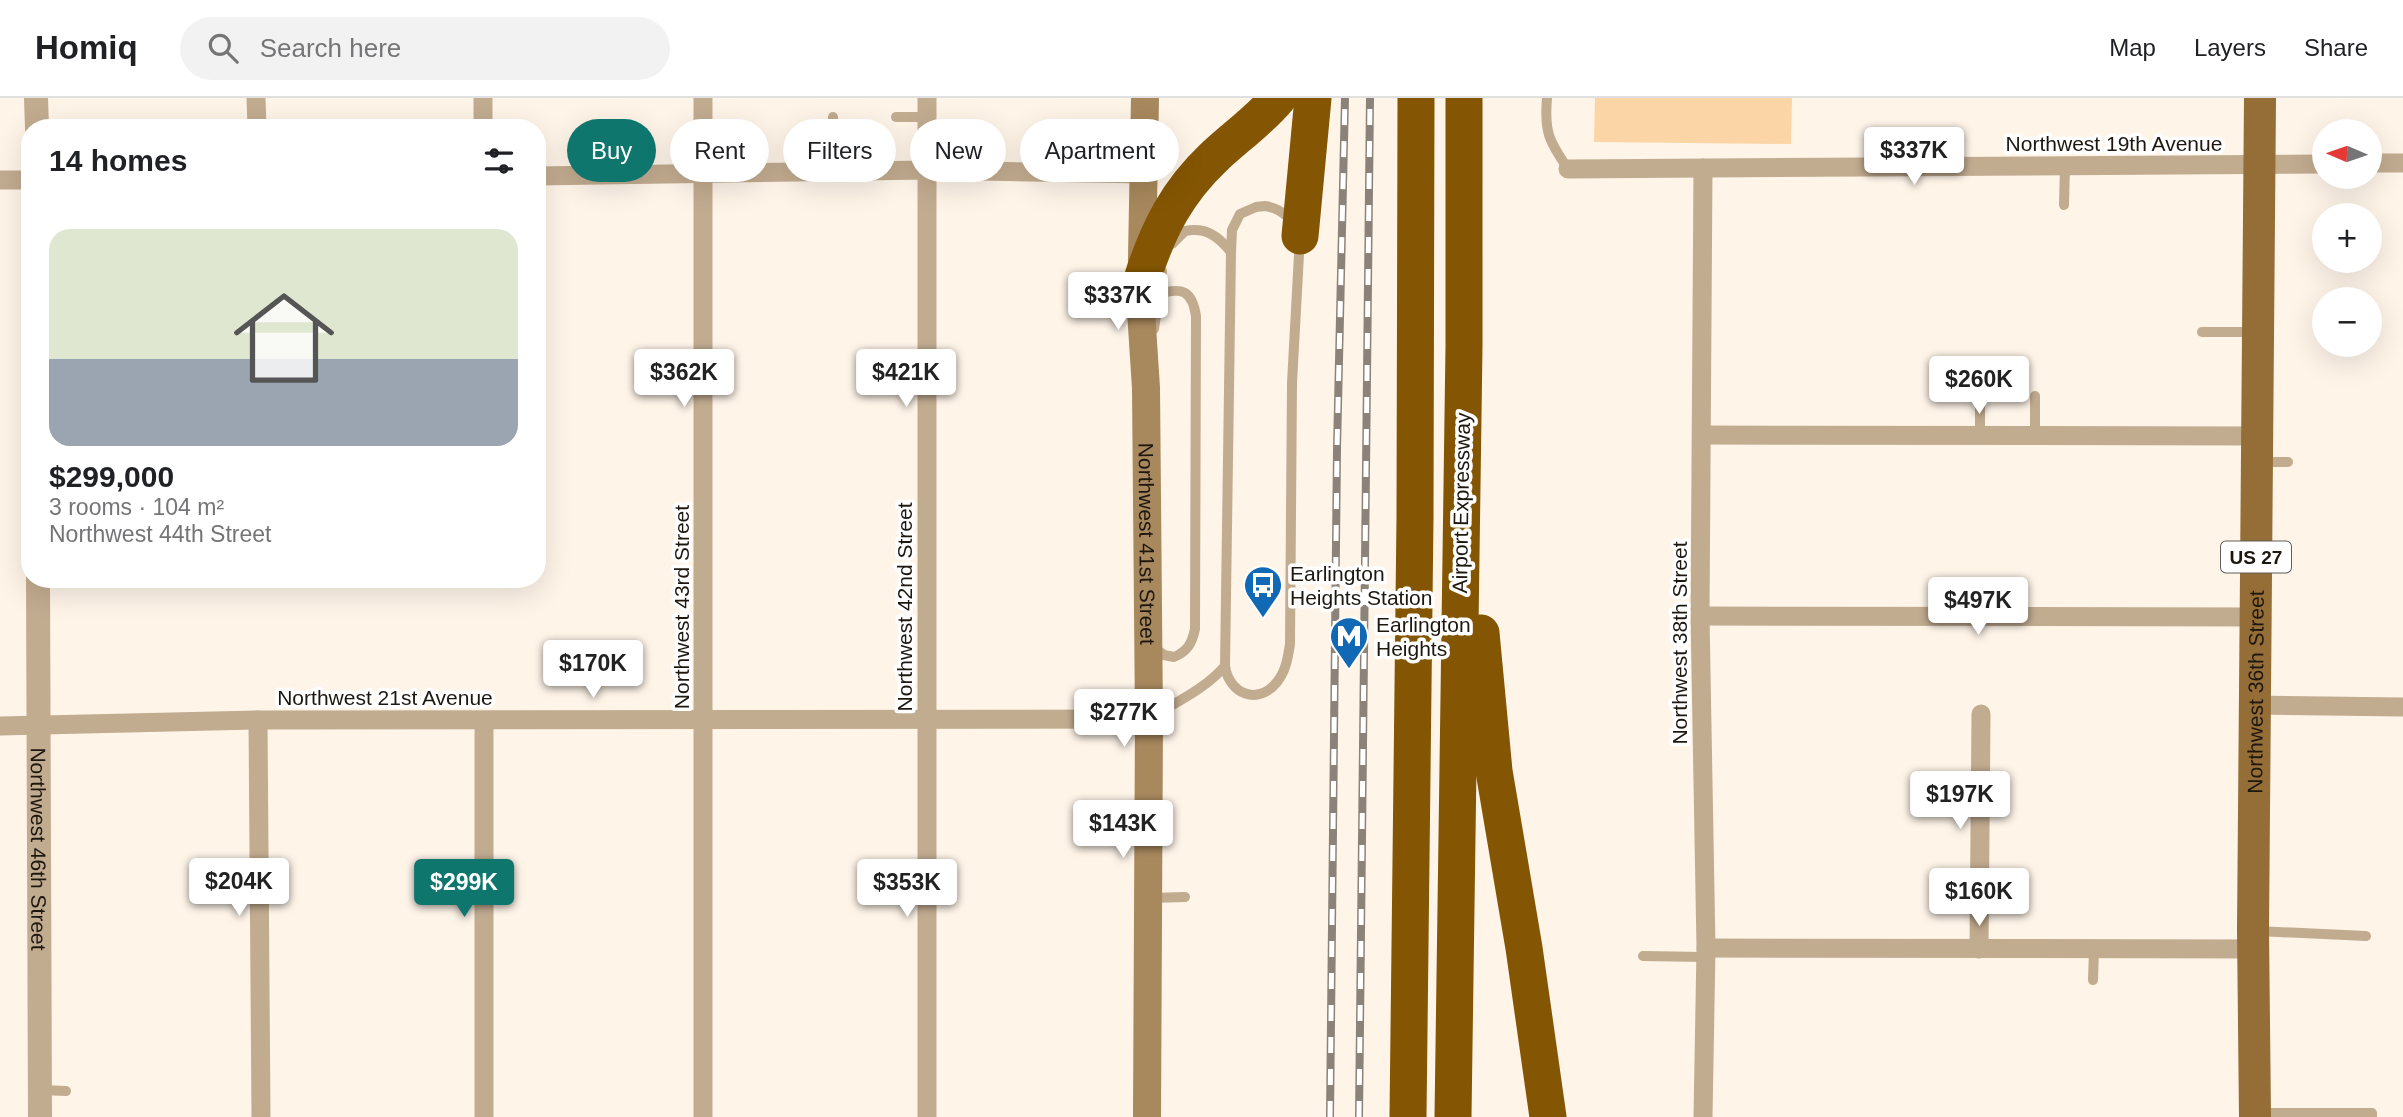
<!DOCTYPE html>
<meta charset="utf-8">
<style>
:root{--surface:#fff;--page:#f2f2f2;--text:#202124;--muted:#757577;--line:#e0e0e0;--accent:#0f766e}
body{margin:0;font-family:Helvetica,sans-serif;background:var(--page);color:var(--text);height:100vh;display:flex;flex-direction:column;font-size:26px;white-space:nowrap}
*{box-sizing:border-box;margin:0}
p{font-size:23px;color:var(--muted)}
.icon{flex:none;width:38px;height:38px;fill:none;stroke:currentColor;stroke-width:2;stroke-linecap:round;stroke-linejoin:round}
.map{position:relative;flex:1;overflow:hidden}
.details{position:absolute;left:21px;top:21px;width:525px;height:469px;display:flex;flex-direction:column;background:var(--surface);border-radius:28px;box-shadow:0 7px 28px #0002}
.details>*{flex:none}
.hud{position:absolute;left:567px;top:21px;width:665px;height:63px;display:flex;gap:14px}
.needle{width:46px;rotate:272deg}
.controls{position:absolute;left:2312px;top:21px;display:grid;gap:14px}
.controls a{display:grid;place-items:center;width:70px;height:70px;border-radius:50%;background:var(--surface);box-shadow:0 7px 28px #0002;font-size:35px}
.price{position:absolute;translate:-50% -60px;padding:0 16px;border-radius:7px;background:#fff;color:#222;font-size:23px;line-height:46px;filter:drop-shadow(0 2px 4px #0008)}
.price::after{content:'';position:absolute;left:50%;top:42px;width:21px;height:16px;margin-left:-10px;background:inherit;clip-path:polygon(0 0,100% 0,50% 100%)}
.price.on{background:var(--accent);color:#fff}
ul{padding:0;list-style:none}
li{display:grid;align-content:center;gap:14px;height:371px;padding:0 28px}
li+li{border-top:2px solid var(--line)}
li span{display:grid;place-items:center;height:217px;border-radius:21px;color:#555}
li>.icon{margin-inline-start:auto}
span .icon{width:126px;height:126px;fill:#fffc;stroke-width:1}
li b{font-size:30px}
h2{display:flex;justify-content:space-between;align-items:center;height:84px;padding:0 28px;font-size:30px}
.chip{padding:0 24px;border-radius:32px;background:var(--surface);box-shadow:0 7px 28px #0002;font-size:24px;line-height:63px}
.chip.on{background:var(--accent);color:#fff}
header{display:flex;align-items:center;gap:42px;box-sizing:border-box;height:98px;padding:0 35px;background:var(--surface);border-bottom:2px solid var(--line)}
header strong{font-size:33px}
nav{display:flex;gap:38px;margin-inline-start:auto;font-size:24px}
.search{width:490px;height:63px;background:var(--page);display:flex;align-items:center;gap:18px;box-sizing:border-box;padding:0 24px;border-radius:38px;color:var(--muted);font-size:26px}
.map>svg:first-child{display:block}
</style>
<header>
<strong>Homiq</strong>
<div class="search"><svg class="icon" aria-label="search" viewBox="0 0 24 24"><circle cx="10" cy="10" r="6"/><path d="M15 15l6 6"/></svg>Search here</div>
<nav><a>Map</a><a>Layers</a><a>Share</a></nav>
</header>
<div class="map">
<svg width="2403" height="1019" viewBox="0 0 2403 1019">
<rect width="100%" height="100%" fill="#fef4e8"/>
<polygon fill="#fbd5a5" points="1595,0 1792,0 1791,46 1594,44"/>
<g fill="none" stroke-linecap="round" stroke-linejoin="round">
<g stroke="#c2ac90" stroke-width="10">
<path d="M1547 0C1544 34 1549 43 1568 71"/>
<polyline points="896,19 927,19"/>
<polyline points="831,74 833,19"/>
<polyline points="2064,107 2065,68"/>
<path d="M1265 108C1284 111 1292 122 1300 138L1292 285 1290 546C1288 559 1286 573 1277 584 1258 608 1229 596 1225 568L1231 154 1232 132 1240 116 1256 109Z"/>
<path d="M1172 146 1185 133C1206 129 1218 138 1231 154"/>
<polyline points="1154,231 1162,173"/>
<polyline points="2202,234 2253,234"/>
<polyline points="2035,298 2035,338"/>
<polyline points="1980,338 1980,308"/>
<polyline points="2260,364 2288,364"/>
<path d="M1152 548 1164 557 1174 559C1188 553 1192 545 1195 531L1196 218C1192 192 1182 189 1158 196"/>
<path d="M1152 619C1178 603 1205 591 1225 568"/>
<polyline points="1151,800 1185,799"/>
<polyline points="2257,833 2366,838"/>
<polyline points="1643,858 1704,859"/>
<polyline points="2093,882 2094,852"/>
<polyline points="42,992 66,993"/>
<polyline points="2259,1015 2372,1015 2372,1019"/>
</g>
<g stroke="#c2ac90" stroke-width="19">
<polyline points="256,0 257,30"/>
<polyline points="483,0 483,30"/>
<polyline points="927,0 927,1019"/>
<polyline points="2370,65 2403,65"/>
<polyline points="1568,71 2324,66"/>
<polyline points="537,78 927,72 1144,76"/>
<polyline points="0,82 30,82"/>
<polyline points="1702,337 2257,338"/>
<polyline points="1700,518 2255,519"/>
<polyline points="2254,607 2403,609"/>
<polyline points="258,622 261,1019"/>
<polyline points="484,623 484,1019"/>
<polyline points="0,628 258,622 1149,621"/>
<polyline points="1706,850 2253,851"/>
<polyline points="1979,851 1981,616"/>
<polyline points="703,1019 703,0"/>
<polyline points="1703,1019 1706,850 1700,518 1703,70"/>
</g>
<g stroke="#c2ac90" stroke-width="24">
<polyline points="36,0 37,30"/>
<path id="s1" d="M38 481 40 1019"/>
</g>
<path stroke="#a8885d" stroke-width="28" id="s2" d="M1145 0 1141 213 1146 290 1149 621 1147 1019"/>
<path stroke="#956d36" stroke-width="32" id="s3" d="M2255 1019 2253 832 2260 0"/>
<g stroke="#845603" stroke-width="37">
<polyline points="1300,138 1313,0"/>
<path d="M1143 178C1159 130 1177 94 1214 59 1235 39 1260 22 1278 0"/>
<polyline points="1481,535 1494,673 1524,850 1548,1019"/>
<polyline points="1408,1019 1415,419 1416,0"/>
<polyline points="1453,1019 1464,248 1464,0"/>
</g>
<defs>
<g id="rail">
<polyline points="1330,1019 1337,351 1345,0"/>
<polyline points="1359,1019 1370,0"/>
</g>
</defs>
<use href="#rail" stroke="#8b8379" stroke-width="8"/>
<use href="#rail" stroke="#fff" stroke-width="5" stroke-dasharray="16" stroke-linecap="butt"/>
</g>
<defs>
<symbol id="bus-pin" viewBox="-11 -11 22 30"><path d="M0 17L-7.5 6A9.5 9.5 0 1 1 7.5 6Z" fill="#1168b5" stroke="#fff"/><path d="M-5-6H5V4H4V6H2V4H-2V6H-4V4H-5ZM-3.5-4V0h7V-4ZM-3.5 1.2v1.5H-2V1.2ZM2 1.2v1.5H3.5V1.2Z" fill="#fff"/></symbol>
<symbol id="metro-pin" viewBox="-11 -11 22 30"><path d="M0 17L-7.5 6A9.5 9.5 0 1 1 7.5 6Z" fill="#1168b5" stroke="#fff"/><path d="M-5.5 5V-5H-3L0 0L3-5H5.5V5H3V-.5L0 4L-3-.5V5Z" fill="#fff"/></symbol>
</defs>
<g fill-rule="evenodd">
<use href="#bus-pin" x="1241" y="465" width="44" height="60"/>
<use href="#metro-pin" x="1327" y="516" width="44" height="60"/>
</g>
<g text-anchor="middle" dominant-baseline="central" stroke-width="7" stroke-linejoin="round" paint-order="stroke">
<rect fill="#fff" stroke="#615d58" stroke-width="2" x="2221" y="443.5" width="70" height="31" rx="5"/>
<g font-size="19" font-weight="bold" fill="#1d1710">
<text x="2256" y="459">US 27</text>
</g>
<g font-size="21" fill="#1d1710" stroke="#fff">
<text x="2114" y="45">Northwest 19th Avenue</text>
<text transform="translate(1461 405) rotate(-89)">Airport Expressway</text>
<text stroke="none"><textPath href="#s2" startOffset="446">Northwest 41st Street</textPath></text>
<text transform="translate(681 509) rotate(-90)">Northwest 43rd Street</text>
<text transform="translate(904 509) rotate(-90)">Northwest 42nd Street</text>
<text transform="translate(1679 545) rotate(-90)">Northwest 38th Street</text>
<text stroke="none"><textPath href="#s3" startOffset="425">Northwest 36th Street</textPath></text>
<text x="385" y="599">Northwest 21st Avenue</text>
<text stroke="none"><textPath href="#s1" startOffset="270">Northwest 46th Street</textPath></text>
</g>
<g font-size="21" fill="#1d1710" stroke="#fff" text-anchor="start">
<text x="1290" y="475">Earlington<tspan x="1290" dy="24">Heights Station</tspan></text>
<text x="1376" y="526">Earlington<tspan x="1376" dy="24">Heights</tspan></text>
</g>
</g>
</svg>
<div class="controls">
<a><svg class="needle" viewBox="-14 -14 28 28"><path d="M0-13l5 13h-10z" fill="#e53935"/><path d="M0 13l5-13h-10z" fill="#757577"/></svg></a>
<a>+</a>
<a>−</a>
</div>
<b class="price" style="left:1914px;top:89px">$337K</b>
<b class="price" style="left:1118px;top:234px">$337K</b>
<b class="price" style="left:684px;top:311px">$362K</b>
<b class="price" style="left:906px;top:311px">$421K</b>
<b class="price" style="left:1979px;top:318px">$260K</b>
<b class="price" style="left:1978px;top:539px">$497K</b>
<b class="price" style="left:593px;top:602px">$170K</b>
<b class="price" style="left:1124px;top:651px">$277K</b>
<b class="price" style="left:1960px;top:733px">$197K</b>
<b class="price" style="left:1123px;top:762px">$143K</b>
<b class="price" style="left:239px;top:820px">$204K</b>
<b class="price on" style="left:464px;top:821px">$299K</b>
<b class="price" style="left:907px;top:821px">$353K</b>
<b class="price" style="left:1979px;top:830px">$160K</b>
<div class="hud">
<a class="chip on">Buy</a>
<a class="chip">Rent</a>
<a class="chip">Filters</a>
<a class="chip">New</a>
<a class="chip">Apartment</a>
</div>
<section class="details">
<h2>14 homes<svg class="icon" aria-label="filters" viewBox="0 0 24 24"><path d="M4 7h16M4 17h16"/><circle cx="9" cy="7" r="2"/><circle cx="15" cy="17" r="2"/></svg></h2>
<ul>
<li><span style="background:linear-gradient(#dfe7d0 60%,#9aa5b1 0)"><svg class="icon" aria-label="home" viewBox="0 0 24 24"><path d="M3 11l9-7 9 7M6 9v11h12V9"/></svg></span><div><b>$299,000</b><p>3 rooms · 104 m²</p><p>Northwest 44th Street</p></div></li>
</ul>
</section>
</div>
